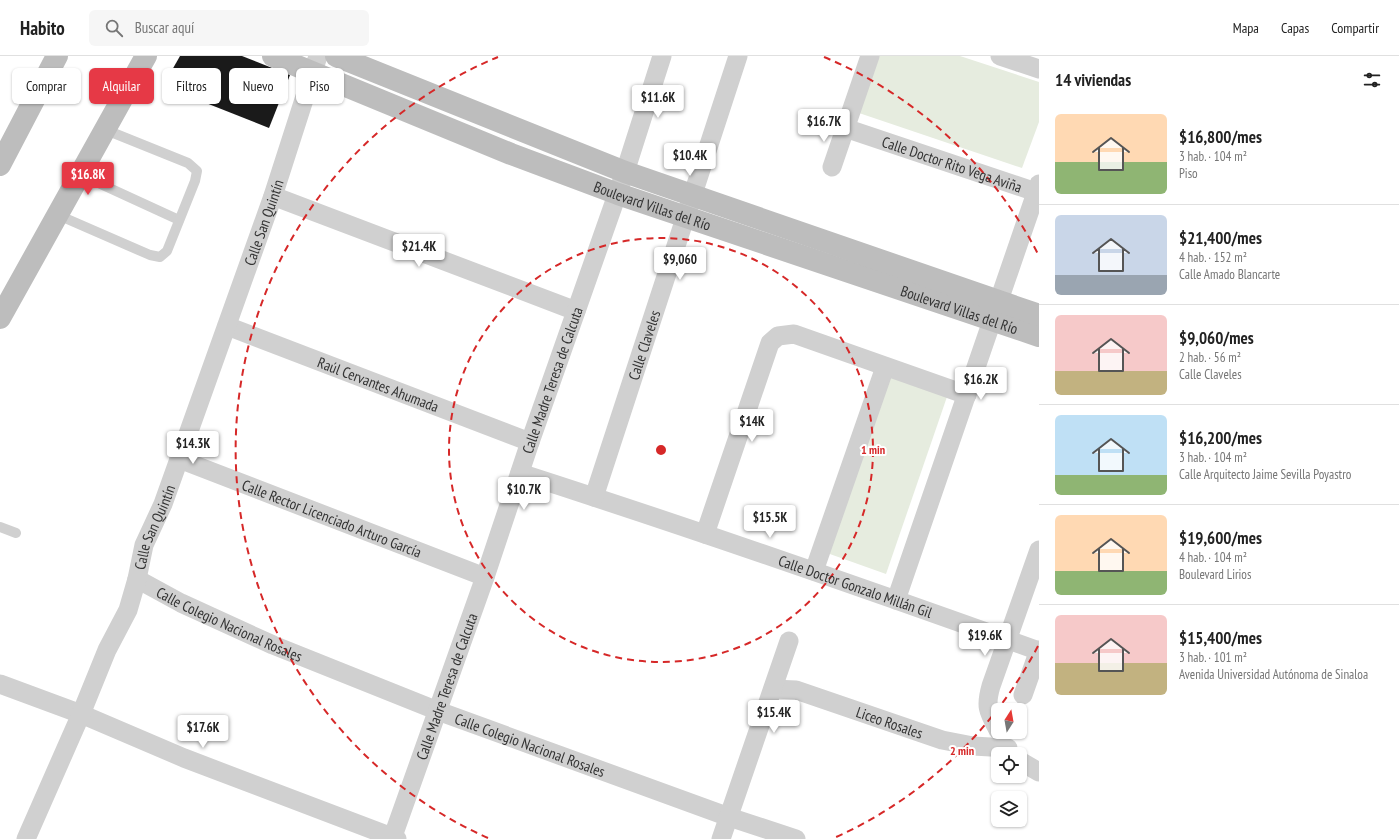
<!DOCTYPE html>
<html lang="es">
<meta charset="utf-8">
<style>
:root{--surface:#fff;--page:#f6f6f6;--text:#222;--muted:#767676;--line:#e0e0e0;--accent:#e63946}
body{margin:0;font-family:"PT Sans Narrow",sans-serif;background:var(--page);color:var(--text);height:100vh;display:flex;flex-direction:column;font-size:15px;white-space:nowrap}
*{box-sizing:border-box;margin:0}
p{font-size:13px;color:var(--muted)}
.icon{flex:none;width:22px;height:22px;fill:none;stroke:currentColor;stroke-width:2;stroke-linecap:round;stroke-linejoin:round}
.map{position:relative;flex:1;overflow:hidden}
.details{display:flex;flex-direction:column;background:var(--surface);width:360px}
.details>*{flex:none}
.hud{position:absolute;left:12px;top:12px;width:380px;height:36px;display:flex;gap:8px}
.needle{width:26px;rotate:11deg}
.tools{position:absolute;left:991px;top:647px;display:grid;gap:8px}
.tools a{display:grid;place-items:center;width:36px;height:36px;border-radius:6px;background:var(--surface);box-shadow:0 1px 3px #0004;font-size:20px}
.price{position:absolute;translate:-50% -34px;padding:0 9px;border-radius:4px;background:#fff;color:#222;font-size:13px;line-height:26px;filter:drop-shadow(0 1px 2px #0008)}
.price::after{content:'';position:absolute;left:50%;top:24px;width:12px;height:9px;margin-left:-6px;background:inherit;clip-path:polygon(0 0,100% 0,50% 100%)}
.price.on{background:var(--accent);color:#fff}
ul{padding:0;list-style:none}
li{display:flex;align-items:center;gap:12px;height:100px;padding:0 16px}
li+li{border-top:1px solid var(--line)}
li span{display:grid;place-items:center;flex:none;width:112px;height:80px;border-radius:6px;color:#555}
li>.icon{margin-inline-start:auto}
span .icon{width:48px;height:48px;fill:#fffc;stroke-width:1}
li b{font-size:17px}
h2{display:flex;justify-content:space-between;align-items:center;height:48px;padding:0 16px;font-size:17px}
.pill{padding:0 14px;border-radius:6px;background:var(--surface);box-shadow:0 1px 3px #0004;font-size:14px;line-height:36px}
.pill.on{background:var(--accent);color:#fff}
header{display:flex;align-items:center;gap:24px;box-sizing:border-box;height:56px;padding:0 20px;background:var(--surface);border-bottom:1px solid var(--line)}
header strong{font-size:19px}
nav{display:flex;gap:22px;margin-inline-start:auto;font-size:14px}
.search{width:280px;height:36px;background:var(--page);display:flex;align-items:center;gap:10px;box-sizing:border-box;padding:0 14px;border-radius:6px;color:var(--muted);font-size:15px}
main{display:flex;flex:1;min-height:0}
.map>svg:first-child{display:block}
</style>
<header>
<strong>Habito</strong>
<div class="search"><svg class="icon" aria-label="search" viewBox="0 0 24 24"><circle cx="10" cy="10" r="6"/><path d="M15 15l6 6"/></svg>Buscar aquí</div>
<nav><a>Mapa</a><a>Capas</a><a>Compartir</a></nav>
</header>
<main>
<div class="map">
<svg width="1039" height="783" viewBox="0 0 1039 783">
<rect width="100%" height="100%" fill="#fff"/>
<g fill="#e6ecdf">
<polygon points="877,0 960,0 1039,26 1039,66 1022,112 859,57"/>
<polygon points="891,315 949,335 886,518 827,497"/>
</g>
<polygon fill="#1a1a1a" points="180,0 242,0 290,19 269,72 163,30"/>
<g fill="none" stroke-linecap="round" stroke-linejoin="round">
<g stroke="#d0d0d0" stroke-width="10">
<polyline points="81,119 179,164"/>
<polyline points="58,159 150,199 160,201 167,195 195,125 197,115 188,107 106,74"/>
<polyline points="0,471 16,477"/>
</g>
<g stroke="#d0d0d0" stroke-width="19">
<polyline points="1000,0 1039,13"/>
<path id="s1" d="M845 72 1036 136"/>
<polyline points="832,111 870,0"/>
<polyline points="273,140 576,255"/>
<path id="s2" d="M227 270 530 386"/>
<path id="s3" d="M179 403 485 521"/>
<path id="s4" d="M520 417C694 473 867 533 1039 595"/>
<path id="s5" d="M594 441 738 0"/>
<polyline points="705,478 770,287 778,280 794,278 967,339"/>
<polyline points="814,515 885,311"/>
<path id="s6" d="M137 523 181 547 273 589 438 655 729 761 796 783"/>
<polyline points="896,544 1039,128"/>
<polyline points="0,628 81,658 184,702 397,783"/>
<path id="s7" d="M773 633 796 634 942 684 973 690 1008 692"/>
<polyline points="1023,639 1039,594"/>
<path d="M998 674C988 655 985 651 991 630L1039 494"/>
<polyline points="1020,705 1039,716"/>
<path id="s8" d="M26 783 81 658 107 594 128 554 137 523 144 489 163 448 273 140 318 0"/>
<path id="s9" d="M392 783 485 521 530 386 625 116 662 0"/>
<polyline points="721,783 789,585"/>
</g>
<g stroke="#bdbdbd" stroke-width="22">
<path id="s10" d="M273 0 511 98 618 138 1039 280"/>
<polyline points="336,0 625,116 1039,259"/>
<polyline points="0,109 57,0"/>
<polyline points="0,262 146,0"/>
</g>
</g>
<g fill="none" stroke="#d62828" stroke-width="2" stroke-dasharray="7 5">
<circle cx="661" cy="394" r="212"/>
<path d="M1038 590A425 425 0 0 1 834 782M488 782A425 425 0 0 1 498 1M824 1A425 425 0 0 1 1038 198"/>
</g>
<g text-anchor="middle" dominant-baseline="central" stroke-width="4" stroke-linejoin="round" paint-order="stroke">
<g font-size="15" fill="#333" stroke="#fff">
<text stroke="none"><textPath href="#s1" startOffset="113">Calle Doctor Rito Vega Aviña</textPath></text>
<text stroke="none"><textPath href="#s10" startOffset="408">Boulevard Villas del Río</textPath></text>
<text stroke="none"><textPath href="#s8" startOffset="662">Calle San Quintín</textPath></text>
<text stroke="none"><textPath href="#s10" startOffset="732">Boulevard Villas del Río</textPath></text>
<text stroke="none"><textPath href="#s5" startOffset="160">Calle Claveles</textPath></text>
<text stroke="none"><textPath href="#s9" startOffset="486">Calle Madre Teresa de Calcuta</textPath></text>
<text stroke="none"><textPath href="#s2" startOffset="162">Raúl Cervantes Ahumada</textPath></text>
<text stroke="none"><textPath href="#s3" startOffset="164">Calle Rector Licenciado Arturo García</textPath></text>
<text stroke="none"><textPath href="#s8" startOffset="338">Calle San Quintín</textPath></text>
<text stroke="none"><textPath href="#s4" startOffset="354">Calle Doctor Gonzalo Millán Gil</textPath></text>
<text stroke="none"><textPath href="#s6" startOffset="103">Calle Colegio Nacional Rosales</textPath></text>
<text stroke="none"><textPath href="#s9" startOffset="162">Calle Madre Teresa de Calcuta</textPath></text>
<text stroke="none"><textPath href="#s7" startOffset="122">Liceo Rosales</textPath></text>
<text stroke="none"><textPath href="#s6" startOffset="427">Calle Colegio Nacional Rosales</textPath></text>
</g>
</g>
<circle cx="661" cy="394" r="6" fill="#d62828" stroke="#fff" stroke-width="2"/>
<g font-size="12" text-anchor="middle" font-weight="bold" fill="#d62828" stroke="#fff" stroke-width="4" stroke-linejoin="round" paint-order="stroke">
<text x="873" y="398">1 min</text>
<text x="962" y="699">2 min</text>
</g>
</svg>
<div class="tools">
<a><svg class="needle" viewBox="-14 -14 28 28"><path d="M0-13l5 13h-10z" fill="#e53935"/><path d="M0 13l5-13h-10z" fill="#767676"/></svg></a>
<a><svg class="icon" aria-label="locate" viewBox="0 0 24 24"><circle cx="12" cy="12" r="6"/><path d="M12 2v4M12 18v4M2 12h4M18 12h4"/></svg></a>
<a><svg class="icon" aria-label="layers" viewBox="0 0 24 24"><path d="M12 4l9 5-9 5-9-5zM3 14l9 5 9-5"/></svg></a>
</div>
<b class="price" style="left:658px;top:63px">$11.6K</b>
<b class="price" style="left:824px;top:87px">$16.7K</b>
<b class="price" style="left:690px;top:121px">$10.4K</b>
<b class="price on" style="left:88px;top:140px">$16.8K</b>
<b class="price" style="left:419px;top:212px">$21.4K</b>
<b class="price" style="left:680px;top:225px">$9,060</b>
<b class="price" style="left:981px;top:345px">$16.2K</b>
<b class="price" style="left:752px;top:387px">$14K</b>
<b class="price" style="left:193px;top:409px">$14.3K</b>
<b class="price" style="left:524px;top:455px">$10.7K</b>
<b class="price" style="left:770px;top:483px">$15.5K</b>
<b class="price" style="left:985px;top:601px">$19.6K</b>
<b class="price" style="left:774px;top:678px">$15.4K</b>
<b class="price" style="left:203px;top:693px">$17.6K</b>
<div class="hud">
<a class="pill">Comprar</a>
<a class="pill on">Alquilar</a>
<a class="pill">Filtros</a>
<a class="pill">Nuevo</a>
<a class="pill">Piso</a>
</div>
</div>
<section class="details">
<h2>14 viviendas<svg class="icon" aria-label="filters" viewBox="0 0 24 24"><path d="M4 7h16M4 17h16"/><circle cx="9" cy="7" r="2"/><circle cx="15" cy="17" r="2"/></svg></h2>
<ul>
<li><span style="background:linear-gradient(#ffd9b3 60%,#8fb573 0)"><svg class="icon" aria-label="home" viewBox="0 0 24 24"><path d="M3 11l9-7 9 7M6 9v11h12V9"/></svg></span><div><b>$16,800/mes</b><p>3 hab. · 104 m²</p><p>Piso</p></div></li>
<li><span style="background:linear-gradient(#c9d6e8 75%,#9aa5b1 0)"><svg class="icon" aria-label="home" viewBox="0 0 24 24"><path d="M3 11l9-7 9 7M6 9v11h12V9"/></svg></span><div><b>$21,400/mes</b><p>4 hab. · 152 m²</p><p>Calle Amado Blancarte</p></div></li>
<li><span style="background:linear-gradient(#f6c9c9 70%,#c2b280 0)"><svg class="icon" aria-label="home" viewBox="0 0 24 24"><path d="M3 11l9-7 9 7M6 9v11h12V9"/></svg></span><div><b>$9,060/mes</b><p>2 hab. · 56 m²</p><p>Calle Claveles</p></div></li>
<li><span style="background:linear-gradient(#bfe0f5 75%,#8fb573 0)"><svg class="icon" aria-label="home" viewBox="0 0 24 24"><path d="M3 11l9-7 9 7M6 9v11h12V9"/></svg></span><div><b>$16,200/mes</b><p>3 hab. · 104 m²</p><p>Calle Arquitecto Jaime Sevilla Poyastro</p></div></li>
<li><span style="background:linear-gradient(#ffd9b3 70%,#8fb573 0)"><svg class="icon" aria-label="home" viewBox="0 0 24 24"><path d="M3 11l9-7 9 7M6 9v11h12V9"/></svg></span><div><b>$19,600/mes</b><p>4 hab. · 104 m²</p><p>Boulevard Lirios</p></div></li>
<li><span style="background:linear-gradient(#f6c9c9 60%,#c2b280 0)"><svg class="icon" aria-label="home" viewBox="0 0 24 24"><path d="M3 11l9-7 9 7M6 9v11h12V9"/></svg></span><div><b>$15,400/mes</b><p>3 hab. · 101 m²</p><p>Avenida Universidad Autónoma de Sinaloa</p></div></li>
</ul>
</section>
</main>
